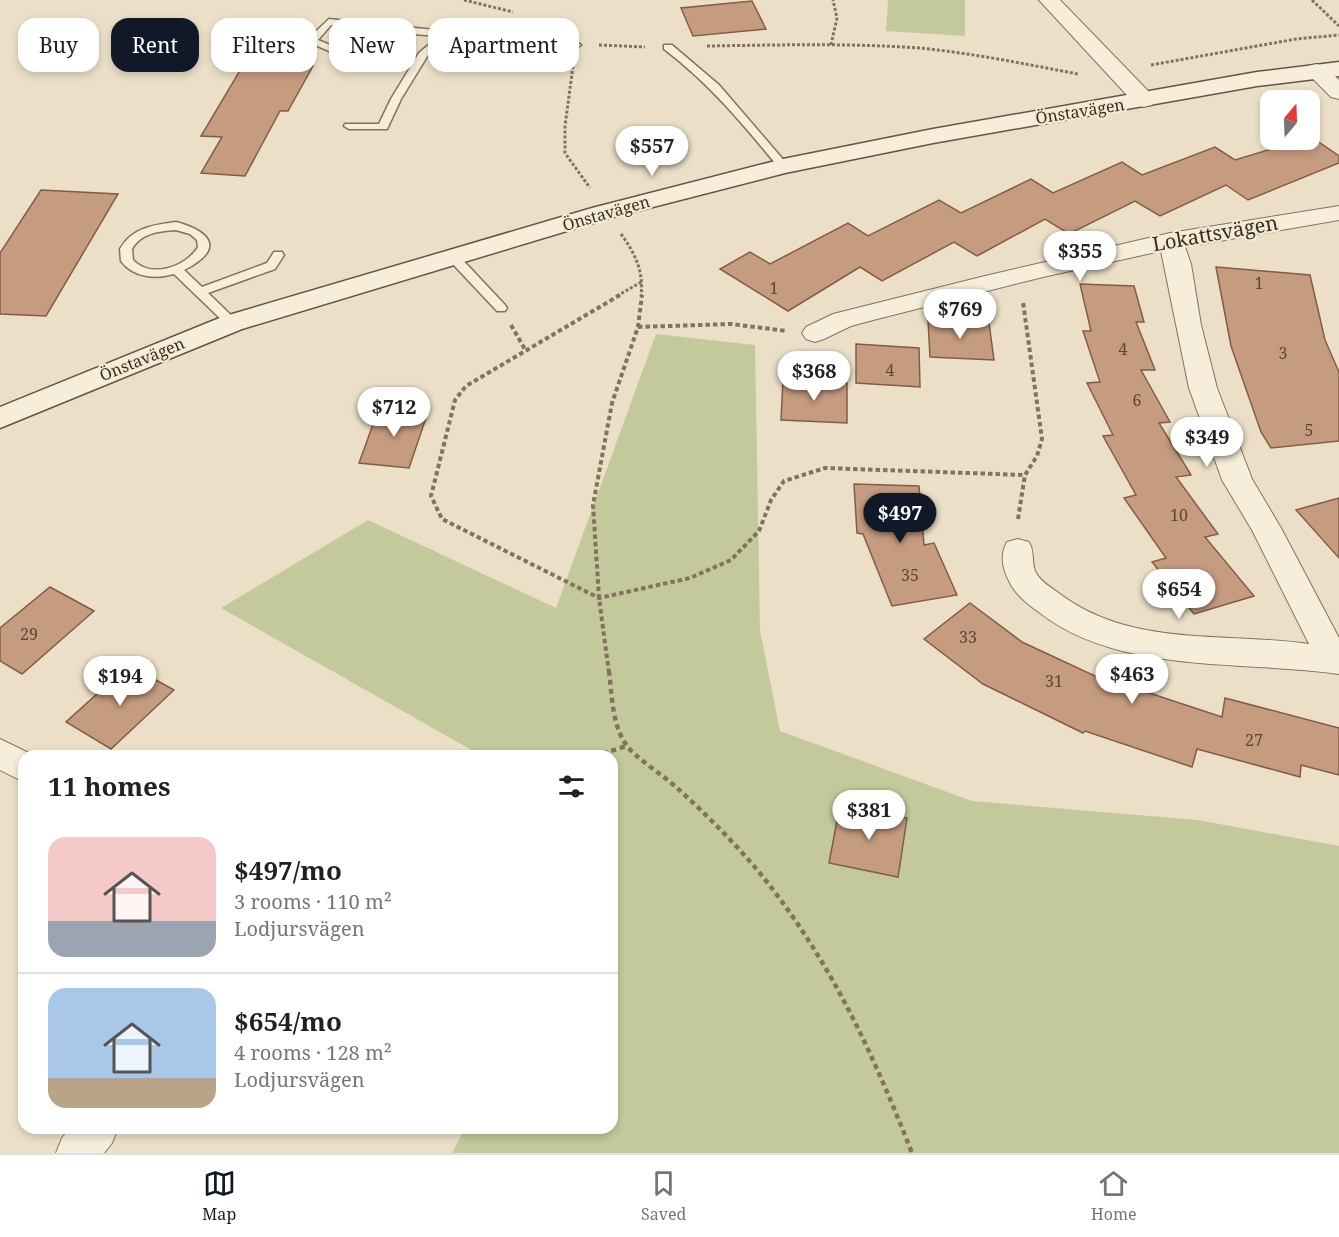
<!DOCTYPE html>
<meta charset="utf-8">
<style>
:root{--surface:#fff;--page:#f6f6f6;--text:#202124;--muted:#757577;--line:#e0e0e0;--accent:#111827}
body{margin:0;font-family:"Noto Serif",serif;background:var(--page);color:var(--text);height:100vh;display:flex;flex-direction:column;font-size:22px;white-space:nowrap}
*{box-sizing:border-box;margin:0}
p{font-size:20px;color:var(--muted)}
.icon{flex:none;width:33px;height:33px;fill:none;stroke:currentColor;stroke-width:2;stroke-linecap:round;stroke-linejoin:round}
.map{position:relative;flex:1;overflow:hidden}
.side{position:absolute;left:18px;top:750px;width:600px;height:384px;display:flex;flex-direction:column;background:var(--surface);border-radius:18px;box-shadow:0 3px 9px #0003}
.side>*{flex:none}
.top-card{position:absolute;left:18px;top:18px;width:600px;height:54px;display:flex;gap:12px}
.needle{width:39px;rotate:19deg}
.controls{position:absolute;left:1260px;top:90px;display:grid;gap:12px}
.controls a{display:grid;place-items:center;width:60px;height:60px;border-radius:12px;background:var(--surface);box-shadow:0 3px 9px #0003;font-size:30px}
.price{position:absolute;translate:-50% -51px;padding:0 14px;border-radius:21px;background:#fff;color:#222;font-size:20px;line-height:39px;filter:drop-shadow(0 2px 3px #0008)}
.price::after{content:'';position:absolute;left:50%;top:36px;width:18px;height:14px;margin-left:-9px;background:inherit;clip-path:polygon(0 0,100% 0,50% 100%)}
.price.on{background:var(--accent);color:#fff}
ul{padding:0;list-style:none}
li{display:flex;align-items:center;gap:18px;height:150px;padding:0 30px}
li+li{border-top:2px solid var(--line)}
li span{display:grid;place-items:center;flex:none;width:168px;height:120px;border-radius:18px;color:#555}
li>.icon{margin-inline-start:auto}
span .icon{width:72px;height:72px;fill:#fffc;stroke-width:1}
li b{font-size:26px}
h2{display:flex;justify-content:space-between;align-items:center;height:72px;padding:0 30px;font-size:26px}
.tag{padding:0 21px;border-radius:18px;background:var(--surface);box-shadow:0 3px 9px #0003;font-size:21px;line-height:54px}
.tag.on{background:var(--accent);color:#fff}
.menu{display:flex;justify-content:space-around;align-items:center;height:84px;border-top:2px solid var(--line);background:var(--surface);font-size:16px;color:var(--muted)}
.menu a{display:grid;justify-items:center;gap:3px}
.menu .on{color:var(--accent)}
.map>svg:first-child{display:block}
</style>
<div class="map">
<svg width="1339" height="1153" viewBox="0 0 1339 1153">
<rect width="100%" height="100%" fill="#ebe0c7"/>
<g fill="#c4c99c">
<polygon points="888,0 965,0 965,36 886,31"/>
<polygon points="656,334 755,345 760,630 780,731 972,801 1198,820 1339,846 1339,1153 452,1153 465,1128 612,1128 612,756 482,756 221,608 368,520 556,608"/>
</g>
<g fill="#c69c80" stroke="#835c46" stroke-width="1.5">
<polygon points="752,1 766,29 693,36 681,8"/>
<polygon points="245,62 313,66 288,111 280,111 245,176 201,173 222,137 201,136"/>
<polygon points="1310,136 1339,156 1339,163 1248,200 1226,185 1160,216 1135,201 1069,234 1045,219 977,256 954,242 882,281 860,267 788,311 720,269 750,252 770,264 848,223 868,236 939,200 961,213 1031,179 1053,193 1122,162 1142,175 1215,147 1235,160 1301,140 1310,140"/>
<polygon points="41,190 118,194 46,316 0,314 0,253"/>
<polygon points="1216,267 1310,275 1325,340 1339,372 1339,441 1271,448 1261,432 1231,346"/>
<polygon points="1080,284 1134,286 1144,322 1136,322 1155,370 1141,370 1170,422 1159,423 1191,475 1176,477 1218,534 1205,537 1254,596 1194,614 1152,562 1166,558 1124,498 1136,495 1103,436 1113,435 1087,383 1100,382 1083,331 1091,331"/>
<polygon points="928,320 989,323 994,360 930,357"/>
<polygon points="856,344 919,348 920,387 856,383"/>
<polygon points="783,380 847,383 847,423 781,420"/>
<polygon points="379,408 428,412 409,468 359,463"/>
<polygon points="854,484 919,486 924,545 934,543 957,595 892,606 863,534 857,533"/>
<polygon points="1339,498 1339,558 1296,510"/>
<polygon points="50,587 94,611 22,674 0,661 0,628"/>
<polygon points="970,603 1022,642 1127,691 1128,686 1222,717 1225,698 1339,728 1339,775 1301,765 1300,777 1197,749 1192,767 1085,731 1083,733 983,684 924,639"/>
<polygon points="129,665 174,690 111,749 66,722"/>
<polygon points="840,805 907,818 898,877 829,863"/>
</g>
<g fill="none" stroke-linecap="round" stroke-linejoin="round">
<defs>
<g id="lane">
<path d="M329 19C369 23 409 28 449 31 476 33 562 31 581 45L576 48 528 41 450 37 428 55 401 99 387 129H349L344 126 345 124H379L391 99 419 53 439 36 399 33 384 49 336 54 306 41ZM331 25 389 31 377 44 337 48 318 40Z"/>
<path d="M664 45H672L719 85 787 164V168H779C744 125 709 83 664 49Z"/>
<path d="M176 222C213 232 224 250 184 270L202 287 267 263 274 252H282L284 255 275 269 208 293 236 320 238 323 236 326H228L174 274C155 279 134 278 121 261L120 249C132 228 153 225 176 222ZM176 230 190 234 197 240 198 247C186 267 151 279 133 260L132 249C141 233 159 231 176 230Z"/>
<polygon points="454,254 458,255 505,305 507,308 505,311 497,311 450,261 450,255"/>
</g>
<g id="street">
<polygon points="1039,0 1060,0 1152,95 1155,100 1152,105 1144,107 1136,105"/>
<polygon points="1316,64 1324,66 1339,80 1339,99 1331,97 1305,71 1308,66"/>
<path d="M1339 206V220L1185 247 1191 264 1201 325 1217 388 1252 479 1281 528 1339 638V674C1243 660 1120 675 1040 613 1029 605 1018 597 1011 585 1003 571 999 556 1007 542L1018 539 1029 542C1035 552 1031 563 1036 573 1041 582 1052 588 1060 594 1132 648 1225 632 1309 644L1252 530 1222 480 1189 388 1161 251 1043 277 877 319 851 326 824 339 815 342 806 339 802 333 806 327 833 314 985 276 1170 233Z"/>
<polygon points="0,739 35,756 24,756 24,782 0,770"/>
<polygon points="70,1128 118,1128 112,1143 104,1153 56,1153 62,1138"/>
</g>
<polygon id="secondary" points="1339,62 1339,76 1257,86 933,143 785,173 610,218 242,329 0,428 0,407 222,317 592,208 783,159 933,129 1257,72"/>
</defs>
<use href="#lane" stroke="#85725e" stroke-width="3"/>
<use href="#street" stroke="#85725e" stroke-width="2"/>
<use href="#secondary" stroke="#675341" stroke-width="3"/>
<g stroke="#85725e" stroke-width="3" stroke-dasharray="3 2" stroke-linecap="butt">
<polyline points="464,0 513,12"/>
<polyline points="1312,0 1339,26"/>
<polyline points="599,45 645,47"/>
<polyline points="831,45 837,18 833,0"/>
<path d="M707 46C778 45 848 43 919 48 972 53 1025 64 1078 74"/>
<polyline points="1151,65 1296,39 1339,35"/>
<polyline points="573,66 565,126 565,153 590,188"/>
<path d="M621 234C635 253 644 272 641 296"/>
<polyline points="617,296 643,281"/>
</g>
<g stroke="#85725e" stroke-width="4" stroke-dasharray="4.5 3" stroke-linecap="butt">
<polyline points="620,295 466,386 455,400 431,496 442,519 599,598 690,578 731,560 759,531 771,500 784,481 825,468 1025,475"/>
<polyline points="511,325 526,351"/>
<polyline points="638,327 731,324 787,331"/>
<polyline points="1018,519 1025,475 1037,456 1042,439 1023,302"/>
<polyline points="609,673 599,598 593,505 612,403 638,327 642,295"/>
</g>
<g stroke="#85725e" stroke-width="4.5" stroke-dasharray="5 4" stroke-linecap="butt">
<path d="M609 671C612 695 612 726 627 746 637 759 663 775 676 787 708 816 740 848 767 882 833 966 873 1054 912 1153"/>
<polyline points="594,756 627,746"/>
</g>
<use href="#lane" fill="#f6edda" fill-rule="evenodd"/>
<use href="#street" fill="#f6edda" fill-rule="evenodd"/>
<use href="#secondary" fill="#f6edda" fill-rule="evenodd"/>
</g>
<g text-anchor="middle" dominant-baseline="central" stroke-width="4.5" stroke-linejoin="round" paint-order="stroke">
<g font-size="16" fill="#372b20" stroke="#f3ead6">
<text transform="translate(1080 111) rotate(-9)">Önstavägen</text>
<text transform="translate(606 213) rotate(-16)">Önstavägen</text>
<text transform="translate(142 359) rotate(-22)">Önstavägen</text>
</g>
<g font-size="16" fill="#5b4738">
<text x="1259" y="283">1</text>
<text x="774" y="288">1</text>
<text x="1123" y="349">4</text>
<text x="1283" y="353">3</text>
<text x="890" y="370">4</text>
<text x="1137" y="400">6</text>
<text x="1309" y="430">5</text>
<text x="1179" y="515">10</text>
<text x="910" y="575">35</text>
<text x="29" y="634">29</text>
<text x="968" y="637">33</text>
<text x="1054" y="681">31</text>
<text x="1254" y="740">27</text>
</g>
<g font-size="20" fill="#372b20" stroke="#f3ead6">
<text transform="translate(1215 233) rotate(-10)">Lokattsvägen</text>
</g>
</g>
</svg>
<div class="controls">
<a><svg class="needle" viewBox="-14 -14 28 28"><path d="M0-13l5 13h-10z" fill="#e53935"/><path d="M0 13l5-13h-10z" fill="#757577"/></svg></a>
</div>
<b class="price" style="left:652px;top:177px">$557</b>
<b class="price" style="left:1080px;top:282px">$355</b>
<b class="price" style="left:960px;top:340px">$769</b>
<b class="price" style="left:814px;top:402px">$368</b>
<b class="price" style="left:394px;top:438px">$712</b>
<b class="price" style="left:1207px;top:468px">$349</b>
<b class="price on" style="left:900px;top:544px">$497</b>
<b class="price" style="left:1179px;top:620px">$654</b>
<b class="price" style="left:1132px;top:705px">$463</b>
<b class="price" style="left:120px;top:707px">$194</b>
<b class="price" style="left:869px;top:841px">$381</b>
<div class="top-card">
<a class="tag">Buy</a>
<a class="tag on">Rent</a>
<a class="tag">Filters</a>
<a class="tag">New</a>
<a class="tag">Apartment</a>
</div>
<section class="side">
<h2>11 homes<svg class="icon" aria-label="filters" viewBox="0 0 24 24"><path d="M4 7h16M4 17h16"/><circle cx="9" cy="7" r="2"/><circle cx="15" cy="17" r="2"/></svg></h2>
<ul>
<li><span style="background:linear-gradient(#f6c9c9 70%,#9aa5b1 0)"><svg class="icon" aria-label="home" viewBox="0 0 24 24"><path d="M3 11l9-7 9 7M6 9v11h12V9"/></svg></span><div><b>$497/mo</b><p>3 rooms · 110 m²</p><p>Lodjursvägen</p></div></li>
<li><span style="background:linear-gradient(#a9c7e8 75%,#b9a48a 0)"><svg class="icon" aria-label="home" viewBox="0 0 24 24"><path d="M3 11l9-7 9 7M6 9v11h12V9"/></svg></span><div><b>$654/mo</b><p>4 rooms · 128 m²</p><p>Lodjursvägen</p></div></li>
</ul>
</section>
</div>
<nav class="menu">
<a class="on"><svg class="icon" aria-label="map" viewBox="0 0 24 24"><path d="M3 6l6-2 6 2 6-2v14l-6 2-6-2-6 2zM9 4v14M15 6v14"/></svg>Map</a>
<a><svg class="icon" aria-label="saved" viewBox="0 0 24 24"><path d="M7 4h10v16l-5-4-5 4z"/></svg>Saved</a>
<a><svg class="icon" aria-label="home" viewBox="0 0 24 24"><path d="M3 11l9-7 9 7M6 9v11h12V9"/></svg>Home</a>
</nav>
